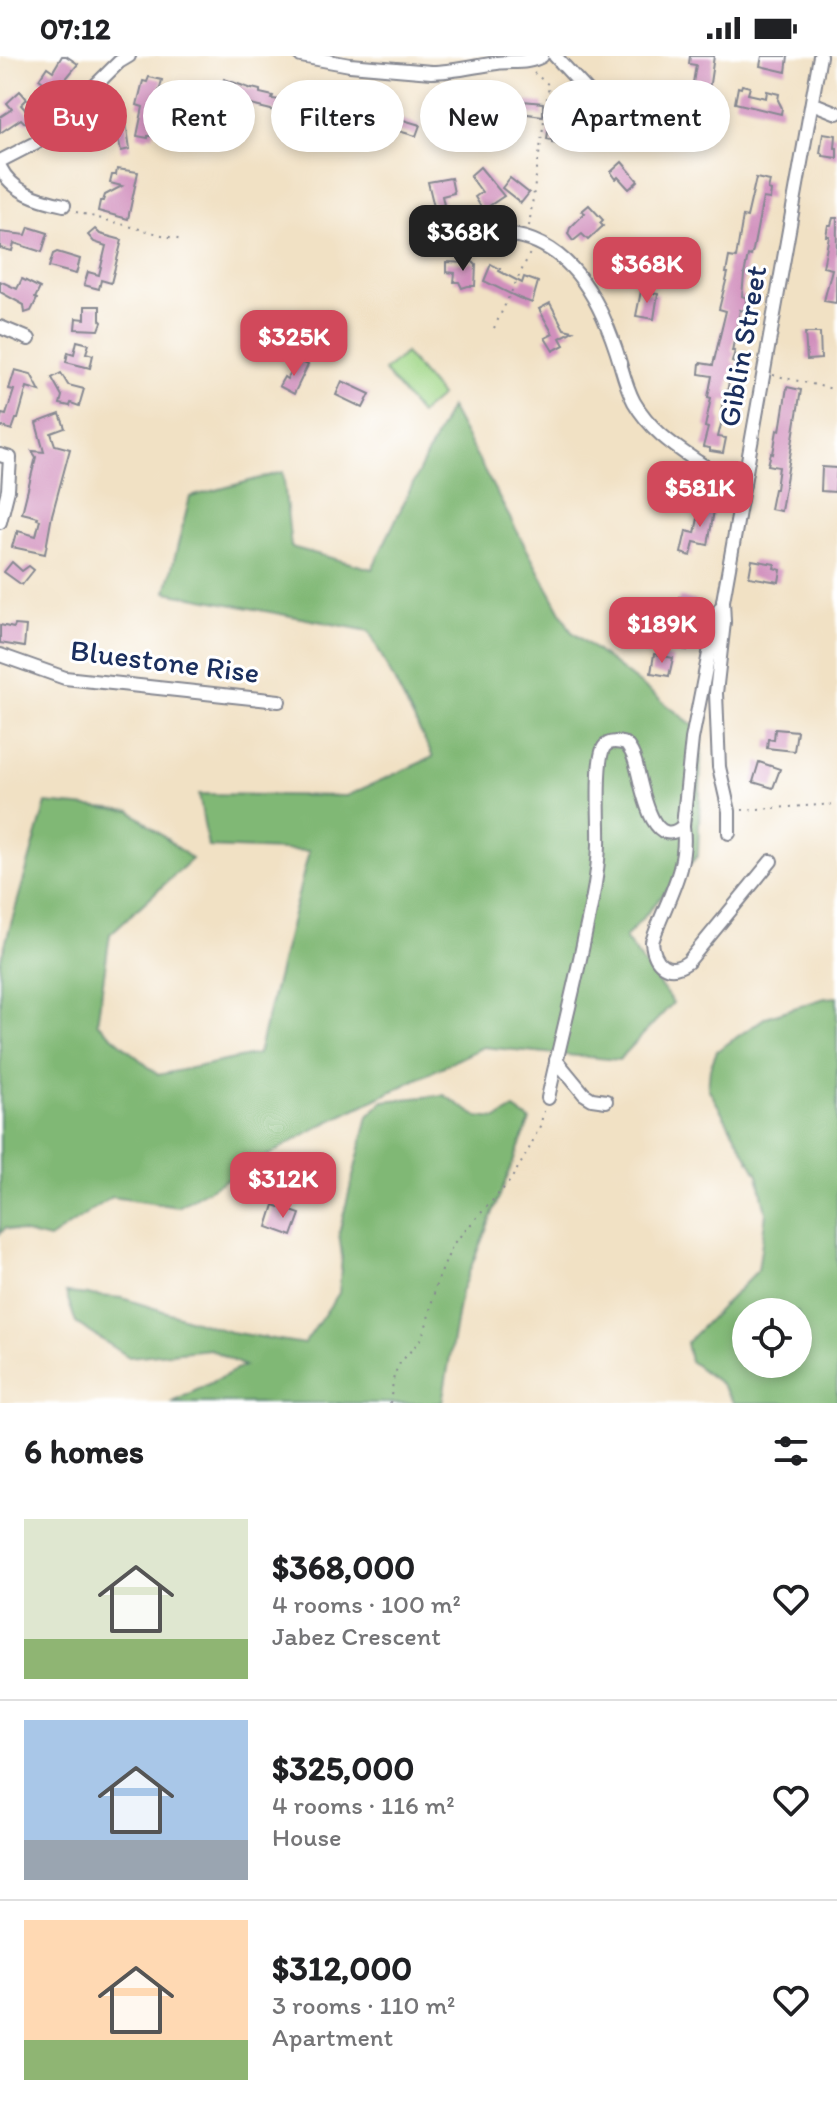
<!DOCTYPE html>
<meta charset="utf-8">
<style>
:root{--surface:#fff;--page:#f6f6f6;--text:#202124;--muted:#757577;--line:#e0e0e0;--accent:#d1495b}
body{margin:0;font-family:Itim,sans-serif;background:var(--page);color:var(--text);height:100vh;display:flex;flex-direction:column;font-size:30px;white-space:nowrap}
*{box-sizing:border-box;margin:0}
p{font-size:26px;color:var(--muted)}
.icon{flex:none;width:44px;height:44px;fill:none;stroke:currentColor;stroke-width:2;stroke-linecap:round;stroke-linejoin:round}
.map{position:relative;height:1347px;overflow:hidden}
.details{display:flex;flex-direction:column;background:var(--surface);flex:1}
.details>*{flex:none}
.hud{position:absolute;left:24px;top:24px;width:790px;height:72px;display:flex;gap:16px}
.buttons{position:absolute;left:732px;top:1242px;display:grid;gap:16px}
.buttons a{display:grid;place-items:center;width:80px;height:80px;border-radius:50%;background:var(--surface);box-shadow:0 4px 12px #0003;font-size:40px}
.price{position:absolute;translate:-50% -68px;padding:0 18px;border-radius:16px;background:var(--accent);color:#fff;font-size:26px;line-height:52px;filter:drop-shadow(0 2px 4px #0008)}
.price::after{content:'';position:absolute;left:50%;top:48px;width:24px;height:18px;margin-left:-12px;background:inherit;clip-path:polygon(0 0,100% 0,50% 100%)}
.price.on{background:#222;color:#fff}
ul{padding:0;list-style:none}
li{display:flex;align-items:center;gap:24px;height:200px;padding:0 24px}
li+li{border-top:2px solid var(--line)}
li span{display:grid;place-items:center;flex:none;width:224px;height:160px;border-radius:0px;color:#555}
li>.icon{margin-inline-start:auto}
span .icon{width:96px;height:96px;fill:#fffc;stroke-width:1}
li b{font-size:34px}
h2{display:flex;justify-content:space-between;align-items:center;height:96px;padding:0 24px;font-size:34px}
.chip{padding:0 28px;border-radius:36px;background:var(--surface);box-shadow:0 4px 12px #0003;font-size:28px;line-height:72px}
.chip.on{background:var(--accent);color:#fff}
.status{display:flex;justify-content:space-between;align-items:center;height:56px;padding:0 40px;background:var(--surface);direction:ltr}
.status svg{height:22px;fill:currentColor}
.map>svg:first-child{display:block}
</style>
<div class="status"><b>07:12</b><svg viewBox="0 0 49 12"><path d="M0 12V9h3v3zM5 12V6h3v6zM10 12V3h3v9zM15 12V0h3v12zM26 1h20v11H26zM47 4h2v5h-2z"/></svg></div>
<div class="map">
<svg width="837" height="1347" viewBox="0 0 837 1347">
<rect width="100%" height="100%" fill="#fff"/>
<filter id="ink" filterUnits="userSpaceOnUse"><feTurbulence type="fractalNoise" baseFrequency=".0125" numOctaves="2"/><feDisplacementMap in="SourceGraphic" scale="16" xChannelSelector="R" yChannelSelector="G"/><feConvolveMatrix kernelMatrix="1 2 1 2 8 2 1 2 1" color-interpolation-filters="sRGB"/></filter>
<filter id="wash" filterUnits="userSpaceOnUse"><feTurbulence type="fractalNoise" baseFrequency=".006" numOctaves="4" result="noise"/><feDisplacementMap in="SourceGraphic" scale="32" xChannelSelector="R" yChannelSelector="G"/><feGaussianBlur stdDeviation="1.8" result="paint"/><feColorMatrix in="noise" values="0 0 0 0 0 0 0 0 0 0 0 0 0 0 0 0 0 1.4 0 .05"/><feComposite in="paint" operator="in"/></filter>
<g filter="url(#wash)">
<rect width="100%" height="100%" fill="#f1e1c4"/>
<polygon fill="#a1d788" stroke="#5e8373" stroke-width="2" points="405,297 441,340 420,358 384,315"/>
<g fill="#80b874" stroke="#4e7469" stroke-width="2" fill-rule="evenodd">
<polygon points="450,351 571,575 702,676 698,799 625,882 673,947 619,1004 483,991 320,1070 178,1151 112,1141 49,1183 5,1172 0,1178 0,906 46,747 131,755 192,803 110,878 97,967 158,1019 258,998 309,795 208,791 199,738 346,740 433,701 369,575 166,536 190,441 283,416 291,491 372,513"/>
<path d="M837 941V1347H734L721 1328 690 1305 686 1287 758 1214 766 1157 758 1119 708 1032 710 1012 717 995 766 961 825 942ZM746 1256H798V1308H746Z"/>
<polygon points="444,1039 478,1061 497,1063 514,1053 530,1064 461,1236 442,1347 171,1347 244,1310 210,1293 129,1301 76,1267 66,1237 122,1242 230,1276 304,1288 339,1237 342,1200 339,1177 368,1060 383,1045"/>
</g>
<g id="blocks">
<g fill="#d190bd">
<polygon points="62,0 66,0 78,8 56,35 39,23 47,11 53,15"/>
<polygon points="690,0 714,0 709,34 700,32 701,29 693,27 696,9 689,8"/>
<polygon points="762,0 788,0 786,16 760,10"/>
<polygon points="149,21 162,24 151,68 155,69 153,80 148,80 148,82 137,80 143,51 137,49 143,25 147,26"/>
<polygon points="224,23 252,33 252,32 260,34 260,37 273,40 272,43 303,47 304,50 326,54 326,52 353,56 353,53 379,57 378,64 399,67 400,63 420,69 416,80 385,71 384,79 330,68 278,61 279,56 251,49 219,36"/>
<polygon points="742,29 750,31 748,38 766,42 767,35 779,38 778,44 782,52 781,58 735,47 738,31 741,32"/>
<polygon points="20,35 27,43 21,49 32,61 32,67 24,66 21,63 0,77 0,61 12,53 7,47"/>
<polygon points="491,42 543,47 543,60 512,56 512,59 487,56 488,45 491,45"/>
<polygon points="126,66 130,93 121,95 117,76 110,84 107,71"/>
<polygon points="549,69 570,72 568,89 552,87 552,84 547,83"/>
<polygon points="823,77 836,79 835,92 837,92 837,102 823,100 823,98 820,97"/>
<polygon points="622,106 638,125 629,133 618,121 616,123 611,116"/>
<polygon points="480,111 504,140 483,154 475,141 482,136 470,120"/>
<polygon points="117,113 138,116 128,163 98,155 100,145 103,145 105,139 122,130 110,127 112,119 116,119"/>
<polygon points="451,122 454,137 442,140 444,149 434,151 428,126"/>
<polygon points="510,122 529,137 521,147 502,132"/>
<polygon points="756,122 770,125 768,134 771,135 770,143 763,142 753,194 751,200 748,199 744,219 742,240 747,242 744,255 740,254 732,295 735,295 732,306 736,307 734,315 731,315 727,336 731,337 729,345 723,344 720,363 722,364 718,381 726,382 723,397 710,395 710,392 703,391 708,372 705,371 711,342 708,341 712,320 699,318 700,307 713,309 726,255 719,253 728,217 726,217 729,201 736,202 743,160 747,161"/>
<polygon points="589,149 603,164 600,167 603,170 588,184 582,178 573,185 568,178 570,172 585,157 582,155"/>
<polygon points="833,162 837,162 836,247 824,245 832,213 823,211 829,180 826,180 828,169 831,169"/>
<polygon points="29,171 48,177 42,196 14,187 12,195 0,192 0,176 26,179"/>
<polygon points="95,173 100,178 122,184 111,227 101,224 99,233 84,229 88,216 99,219 106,190 94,186 88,179"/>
<polygon points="652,193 672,207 663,220 643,206"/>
<polygon points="57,196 80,203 76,218 49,211 53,198"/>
<polygon points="472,205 476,209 475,230 468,230 462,232 459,226 454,226 455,217 446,216 446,206 469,207"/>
<polygon points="491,208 500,213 499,215 522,227 524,221 538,226 532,247 519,242 484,225"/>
<polygon points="22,223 40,232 35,242 37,243 31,255 25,257 24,249 0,236 0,225 17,233"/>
<polygon points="641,235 658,238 654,263 636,260"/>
<polygon points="550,247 564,273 573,275 560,282 564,289 553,295 545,282 553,278 539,253"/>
<polygon points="85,250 100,250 100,264 102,266 99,274 75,273 76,262 85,263"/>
<polygon points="805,277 820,277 821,303 807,304"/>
<polygon points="77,285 89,288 86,297 93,299 90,312 66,306 68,296 74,298"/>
<polygon points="298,304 308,309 294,338 279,330 284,321 287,323"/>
<polygon points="15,314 31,318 40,335 27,331 18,363 16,363 12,374 0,370 0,364 2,358 6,359 14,334 9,333"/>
<polygon points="61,317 68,329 84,333 79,350 71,347 70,350 60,348 62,340 52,322"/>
<polygon points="342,325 370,338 363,352 336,339"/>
<polygon points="787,331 801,334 781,455 770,453 774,433 776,433 779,411 768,409 771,397 773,398 777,374 780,375"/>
<polygon points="60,358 65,372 51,377 55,389 70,393 52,459 45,498 12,491 16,477 18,478 18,475 36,480 40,464 37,463 38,461 22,457 36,401 32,395 44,396 36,367"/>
<polygon points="822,411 837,412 835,436 821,435"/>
<polygon points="701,447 715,449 708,489 694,486 691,500 681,497 686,475 695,477"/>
<polygon points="752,504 775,508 774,512 781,514 779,526 749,521"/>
<polygon points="12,506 22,515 29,510 34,514 22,529 4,516"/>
<polygon points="679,541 697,545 696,562 676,558"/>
<polygon points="0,569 14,572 15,569 26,570 24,591 0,587"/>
<polygon points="672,569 680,570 678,579 690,581 687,594 667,590"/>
<polygon points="654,598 673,602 669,620 651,617"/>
<polygon points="775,673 797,675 794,695 767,692 768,683 774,684"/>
<polygon points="759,706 780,713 773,732 753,726"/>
<polygon points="274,1149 300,1158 292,1180 267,1171"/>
</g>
</g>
</g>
<g filter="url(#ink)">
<use href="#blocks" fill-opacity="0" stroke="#868891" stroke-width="2"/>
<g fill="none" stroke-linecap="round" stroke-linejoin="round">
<defs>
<g id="minor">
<path d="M301 0 350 9 431 16C453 16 475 10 497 7 512 5 528 8 542 0"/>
<polyline points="555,0 605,54 612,68"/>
<polyline points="812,47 837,57"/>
<polyline points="0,105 35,87 46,78 119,6 129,0"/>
<path d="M0 111C12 136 39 144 64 149"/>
<path d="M444 181C464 180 485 176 505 178 568 184 598 240 616 294 622 312 625 329 634 346 649 372 671 388 695 404 711 414 726 426 744 429"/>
<polyline points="0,271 29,283"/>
<polyline points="0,399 10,402 8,434 0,466"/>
<polyline points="0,599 65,622 279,645"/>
<path d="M683 771C689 813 664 848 652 886 654 908 668 920 688 906L771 805"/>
<polyline points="729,777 729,755 719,711 716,637 724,566 723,545 820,0"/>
<polyline points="556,1004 584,1038 592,1043 606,1045"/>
<path d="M548 1042C560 986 575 930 586 874 592 846 598 818 599 789 600 770 595 705 604 691 609 684 618 686 626 688 630 693 633 698 635 705 641 723 650 799 683 770L692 683 716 562 721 551"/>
</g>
</defs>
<use href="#minor" stroke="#868891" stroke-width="16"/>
<g stroke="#868891" stroke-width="2" stroke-dasharray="2 6" stroke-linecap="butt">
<polyline points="76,156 181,184"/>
<polyline points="529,170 549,29 534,17"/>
<polyline points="494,272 530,197"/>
<polyline points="773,319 837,334"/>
<polyline points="742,754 837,748"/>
<polyline points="390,1347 394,1319 400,1307 421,1283 427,1267 436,1229 453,1188 510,1125 527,1097 540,1070 544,1055"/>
</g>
<use href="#minor" stroke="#fff" stroke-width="12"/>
</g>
</g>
<g text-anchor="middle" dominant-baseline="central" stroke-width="6" stroke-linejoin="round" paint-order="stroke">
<g font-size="30" fill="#1b2f5e" stroke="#fff">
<text transform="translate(742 290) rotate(-80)">Giblin Street</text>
<text transform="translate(165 605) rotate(7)">Bluestone Rise</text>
</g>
</g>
</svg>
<div class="buttons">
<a><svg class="icon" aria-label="locate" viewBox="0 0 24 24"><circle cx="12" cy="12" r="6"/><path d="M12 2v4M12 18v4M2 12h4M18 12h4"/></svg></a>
</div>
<b class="price on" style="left:463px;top:217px">$368K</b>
<b class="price" style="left:647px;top:249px">$368K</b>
<b class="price" style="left:294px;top:322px">$325K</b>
<b class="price" style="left:700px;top:473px">$581K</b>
<b class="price" style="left:662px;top:609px">$189K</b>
<b class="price" style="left:283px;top:1164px">$312K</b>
<div class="hud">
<a class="chip on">Buy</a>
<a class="chip">Rent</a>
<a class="chip">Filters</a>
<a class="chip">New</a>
<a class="chip">Apartment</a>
</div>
</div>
<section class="details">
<h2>6 homes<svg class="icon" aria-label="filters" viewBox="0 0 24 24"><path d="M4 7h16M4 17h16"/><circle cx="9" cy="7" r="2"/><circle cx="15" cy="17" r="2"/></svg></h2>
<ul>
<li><span style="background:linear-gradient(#dfe7d0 75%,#8fb573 0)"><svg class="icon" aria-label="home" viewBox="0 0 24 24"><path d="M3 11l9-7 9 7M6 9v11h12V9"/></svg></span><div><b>$368,000</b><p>4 rooms · 100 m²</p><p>Jabez Crescent</p></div><svg class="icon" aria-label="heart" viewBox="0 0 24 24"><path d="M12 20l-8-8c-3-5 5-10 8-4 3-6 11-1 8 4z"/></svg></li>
<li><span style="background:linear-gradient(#a9c7e8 75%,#9aa5b1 0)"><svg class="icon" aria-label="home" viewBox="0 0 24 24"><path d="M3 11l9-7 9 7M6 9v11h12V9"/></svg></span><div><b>$325,000</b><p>4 rooms · 116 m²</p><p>House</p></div><svg class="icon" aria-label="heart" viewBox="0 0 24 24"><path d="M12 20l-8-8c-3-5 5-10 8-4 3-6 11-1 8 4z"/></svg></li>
<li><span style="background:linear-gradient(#ffd9b3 75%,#8fb573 0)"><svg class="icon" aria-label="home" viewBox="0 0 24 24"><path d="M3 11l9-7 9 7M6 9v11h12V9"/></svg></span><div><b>$312,000</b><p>3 rooms · 110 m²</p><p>Apartment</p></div><svg class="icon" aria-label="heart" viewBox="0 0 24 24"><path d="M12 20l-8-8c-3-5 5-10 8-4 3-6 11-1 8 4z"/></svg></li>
</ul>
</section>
